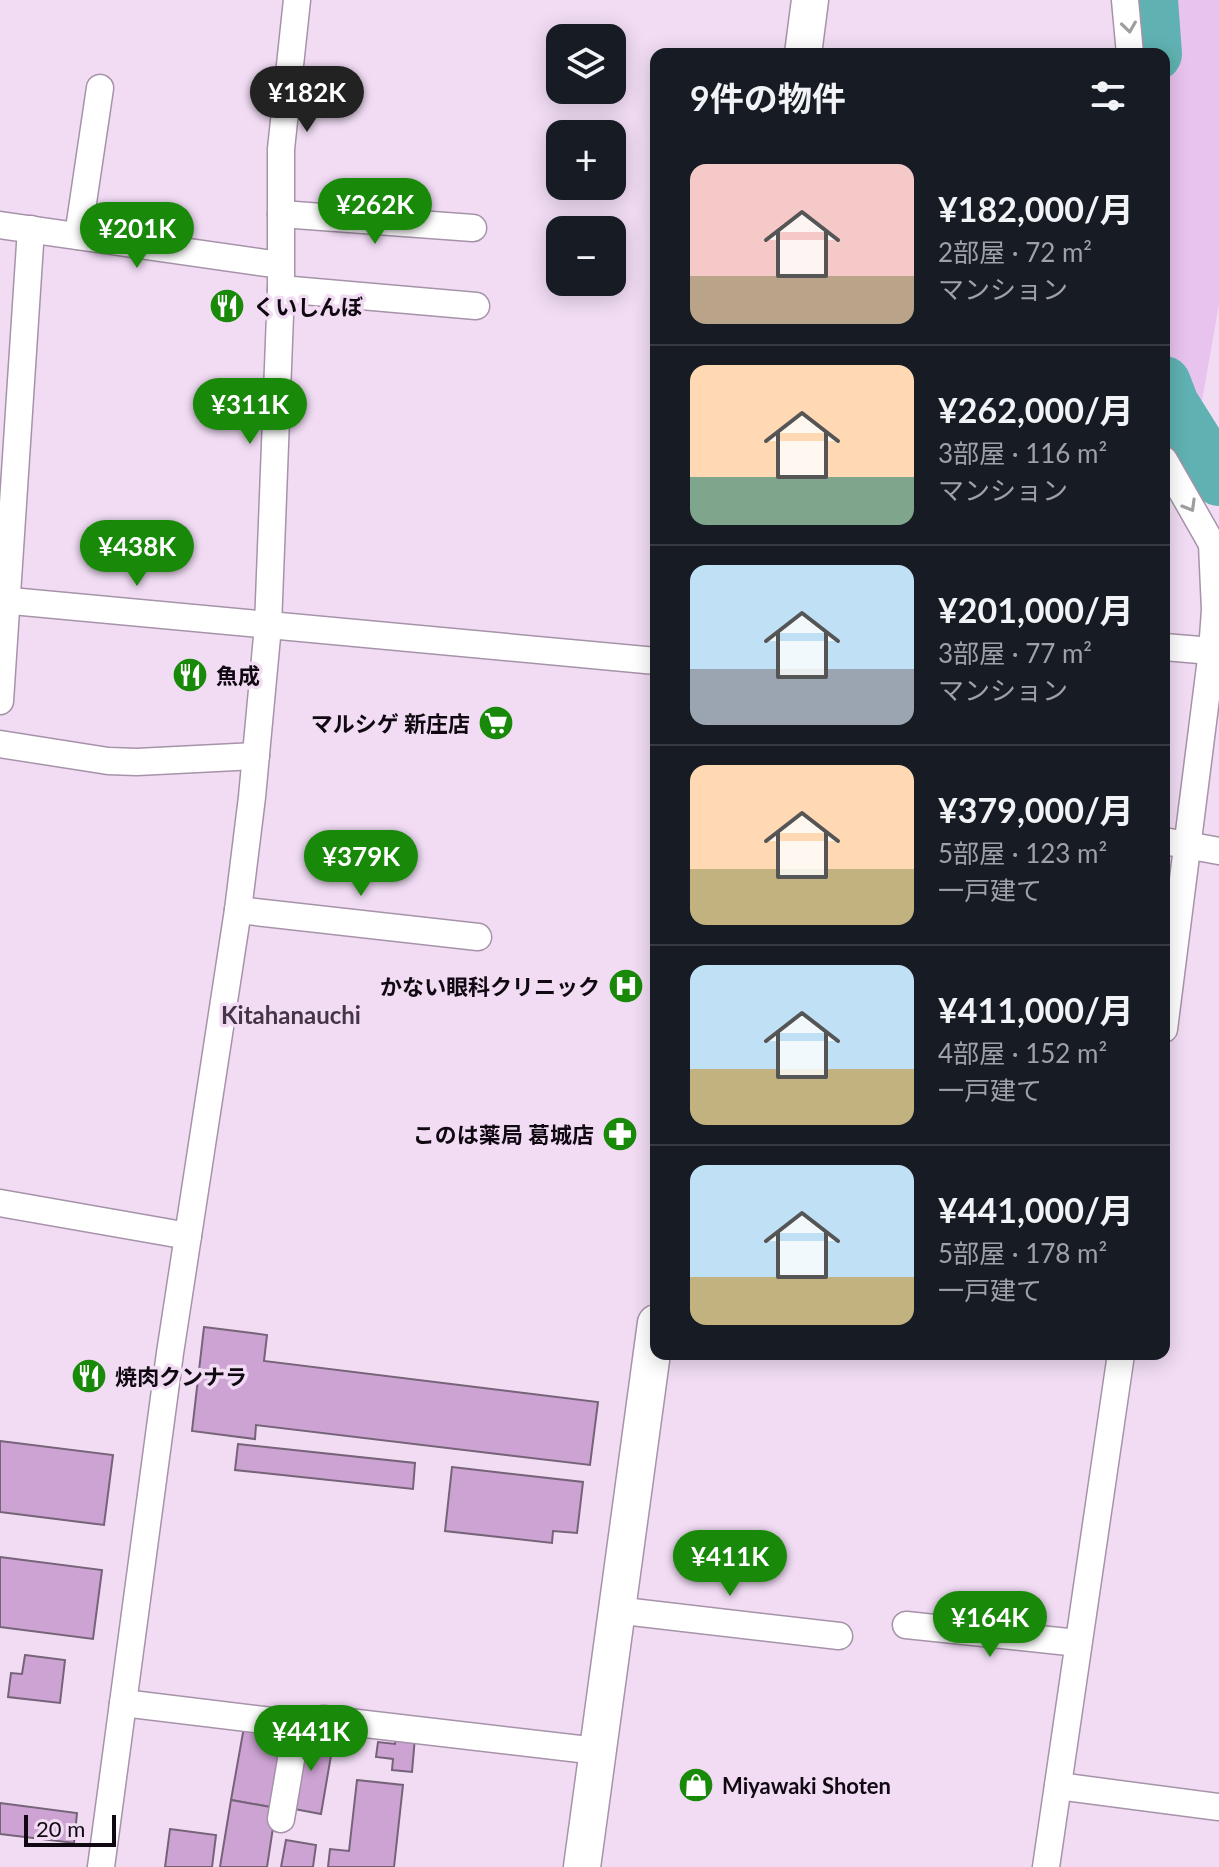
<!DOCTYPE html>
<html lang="ja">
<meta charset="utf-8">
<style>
:root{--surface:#171b24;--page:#242831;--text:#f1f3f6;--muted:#9ea1a6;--line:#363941;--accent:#188908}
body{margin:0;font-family:Lato,"Noto Sans JP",sans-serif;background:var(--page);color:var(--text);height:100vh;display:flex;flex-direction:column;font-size:30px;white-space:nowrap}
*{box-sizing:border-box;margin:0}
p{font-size:26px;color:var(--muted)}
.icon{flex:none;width:44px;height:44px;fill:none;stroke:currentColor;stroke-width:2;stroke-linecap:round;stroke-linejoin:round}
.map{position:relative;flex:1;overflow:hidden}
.sheet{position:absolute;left:650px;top:48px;width:520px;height:1312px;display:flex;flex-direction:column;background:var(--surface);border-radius:16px;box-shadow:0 4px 20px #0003}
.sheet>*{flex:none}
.buttons{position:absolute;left:546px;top:24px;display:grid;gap:16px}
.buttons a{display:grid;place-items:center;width:80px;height:80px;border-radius:16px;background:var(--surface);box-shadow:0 4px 20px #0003;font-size:40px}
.scale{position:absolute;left:24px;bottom:20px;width:92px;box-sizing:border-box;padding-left:8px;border:4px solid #100911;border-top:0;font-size:22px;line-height:28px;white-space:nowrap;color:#100911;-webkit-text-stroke:6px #f1dcf4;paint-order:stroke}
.price{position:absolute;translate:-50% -68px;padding:0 18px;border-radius:28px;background:var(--accent);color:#fff;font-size:26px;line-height:52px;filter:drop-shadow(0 2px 4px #0008)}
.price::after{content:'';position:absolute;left:50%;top:48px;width:24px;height:18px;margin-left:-12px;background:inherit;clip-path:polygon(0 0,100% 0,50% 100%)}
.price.current{background:#222;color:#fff}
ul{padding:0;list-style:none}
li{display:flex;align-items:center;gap:24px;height:200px;padding:0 40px}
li+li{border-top:2px solid var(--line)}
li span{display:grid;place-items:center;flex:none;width:224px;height:160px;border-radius:16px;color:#555}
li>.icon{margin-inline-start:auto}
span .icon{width:96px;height:96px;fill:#fffc;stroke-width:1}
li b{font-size:34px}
h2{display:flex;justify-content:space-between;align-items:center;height:96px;padding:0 40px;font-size:34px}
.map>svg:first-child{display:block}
</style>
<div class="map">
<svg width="1219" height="1867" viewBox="0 0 1219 1867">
<rect width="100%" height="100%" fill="#f1dcf4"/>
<polygon fill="#e8c3ee" points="1163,0 1219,0 1219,304 1199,418 1178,396 1164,361"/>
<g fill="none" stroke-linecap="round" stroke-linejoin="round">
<g stroke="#60b2b2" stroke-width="54">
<polyline points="1151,0 1155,54"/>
<polyline points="1164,383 1172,404 1219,479"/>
</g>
</g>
<g fill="#cca3d2" stroke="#756378" stroke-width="2">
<polygon points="204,1327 267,1335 264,1361 598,1402 590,1465 256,1425 255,1439 192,1431"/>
<polygon points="0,1441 113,1455 104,1525 0,1512"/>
<polygon points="238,1444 415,1463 413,1489 235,1470"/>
<polygon points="452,1467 583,1482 577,1533 553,1531 552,1543 445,1531"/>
<polygon points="0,1557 102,1570 93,1639 0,1627"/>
<polygon points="25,1655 65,1660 60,1703 8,1697 11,1673 22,1674"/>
<polygon points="244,1727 289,1734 276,1808 231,1800"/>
<polygon points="301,1732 334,1738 321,1814 289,1808"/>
<polygon points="396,1735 415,1737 412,1772 392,1770 393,1759 376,1757 378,1742 395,1744"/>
<polygon points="357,1780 403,1785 394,1867 328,1867 330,1849 349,1851"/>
<polygon points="231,1800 276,1808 267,1867 220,1867"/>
<polygon points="0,1803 77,1813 74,1843 0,1834"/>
<polygon points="170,1829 216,1835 212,1867 165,1867"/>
<polygon points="286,1840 316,1845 313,1867 281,1867"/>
</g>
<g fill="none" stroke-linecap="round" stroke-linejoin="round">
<defs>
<g id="street">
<polyline points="1125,0 1130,54"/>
<polyline points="281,214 473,228"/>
<polyline points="0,225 280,265"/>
<polyline points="78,236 100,88"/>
<polyline points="281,289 476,306"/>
<polyline points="1164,460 1212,544 1219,550"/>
<polyline points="0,600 656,661"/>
<polyline points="1164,647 1212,651"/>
<polyline points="0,701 31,229"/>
<polyline points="0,744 108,761 137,762 256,756"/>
<polyline points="1164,841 1219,851"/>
<polyline points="238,910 478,937"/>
<polyline points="1164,1029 1212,651 1215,610 1212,544"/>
<polyline points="0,1203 188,1236"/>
<polyline points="615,1610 839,1636"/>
<polyline points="906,1625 1078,1643"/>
<polyline points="123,1703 297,1724 323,1719 597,1751"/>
<polyline points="1058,1786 1219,1807"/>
<polyline points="281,1819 297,1724"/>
<polyline points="101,1867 170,1353 238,910 252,797 268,626 281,289 281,149 297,0"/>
<polyline points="1046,1867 1121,1354"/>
</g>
<g id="secondary">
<polyline points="803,54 810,0"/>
<polyline points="582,1867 656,1323"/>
</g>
</defs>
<use href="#street" stroke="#a693a9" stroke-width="29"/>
<use href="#secondary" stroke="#a693a9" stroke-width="39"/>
<use href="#street" stroke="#fff" stroke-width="26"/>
<use href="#secondary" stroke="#fff" stroke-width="36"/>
</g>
<defs><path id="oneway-chevron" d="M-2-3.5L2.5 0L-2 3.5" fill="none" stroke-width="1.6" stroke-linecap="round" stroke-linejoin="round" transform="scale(2)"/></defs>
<g stroke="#9f9da0">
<use href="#oneway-chevron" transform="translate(1129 27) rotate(82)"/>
<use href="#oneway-chevron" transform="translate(1190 506) rotate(60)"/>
</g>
<defs>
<symbol id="restaurant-disc" viewBox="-11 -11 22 22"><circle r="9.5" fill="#188908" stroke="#f1dcf4"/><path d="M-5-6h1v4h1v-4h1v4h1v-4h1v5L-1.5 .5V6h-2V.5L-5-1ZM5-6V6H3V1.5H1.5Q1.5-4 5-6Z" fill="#fff"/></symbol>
<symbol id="supermarket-disc" viewBox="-11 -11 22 22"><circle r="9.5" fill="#188908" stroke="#f1dcf4"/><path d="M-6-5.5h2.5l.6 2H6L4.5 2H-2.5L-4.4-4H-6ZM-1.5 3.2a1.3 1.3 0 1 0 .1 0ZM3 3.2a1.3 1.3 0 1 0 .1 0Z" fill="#fff"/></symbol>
<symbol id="hospital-disc" viewBox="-11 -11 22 22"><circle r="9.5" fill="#188908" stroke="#f1dcf4"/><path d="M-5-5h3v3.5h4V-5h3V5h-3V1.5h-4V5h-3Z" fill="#fff"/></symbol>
<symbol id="pharmacy-disc" viewBox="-11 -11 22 22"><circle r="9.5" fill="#188908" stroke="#f1dcf4"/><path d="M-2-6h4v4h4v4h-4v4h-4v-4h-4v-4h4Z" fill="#fff"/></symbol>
<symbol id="shop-disc" viewBox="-11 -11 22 22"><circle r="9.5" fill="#188908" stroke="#f1dcf4"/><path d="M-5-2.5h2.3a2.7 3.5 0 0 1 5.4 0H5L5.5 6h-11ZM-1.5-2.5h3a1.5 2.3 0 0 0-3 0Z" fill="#fff"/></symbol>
</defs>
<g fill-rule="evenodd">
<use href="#restaurant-disc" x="207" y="286" width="40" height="40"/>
<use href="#restaurant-disc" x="170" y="655" width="40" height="40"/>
<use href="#supermarket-disc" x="476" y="703" width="40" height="40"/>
<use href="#hospital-disc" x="606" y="966" width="40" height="40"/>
<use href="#pharmacy-disc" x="600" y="1114" width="40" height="40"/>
<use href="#restaurant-disc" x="69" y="1356" width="40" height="40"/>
<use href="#shop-disc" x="676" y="1765" width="40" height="40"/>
</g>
<g text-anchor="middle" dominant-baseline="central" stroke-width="7" stroke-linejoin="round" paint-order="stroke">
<g font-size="22" font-weight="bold" fill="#100911" stroke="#f1dcf4" text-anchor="start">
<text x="253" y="306">くいしんぼ</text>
<text x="216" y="675">魚成</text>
<text x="470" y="723" text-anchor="end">マルシゲ 新庄店</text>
<text x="600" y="986" text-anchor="end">かない眼科クリニック</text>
<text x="594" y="1134" text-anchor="end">このは薬局 葛城店</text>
<text x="115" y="1376">焼肉クンナラ</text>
<text x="722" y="1785">Miyawaki Shoten</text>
</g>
<g font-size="24" font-weight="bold" fill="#453547" stroke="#f1dcf4">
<text x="291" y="1014">Kitahanauchi</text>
</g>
</g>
</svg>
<div class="buttons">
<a><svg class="icon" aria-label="layers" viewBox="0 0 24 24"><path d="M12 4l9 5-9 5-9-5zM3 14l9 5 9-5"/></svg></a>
<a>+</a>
<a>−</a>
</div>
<div class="scale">20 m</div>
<b class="price current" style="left:307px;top:134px">¥182K</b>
<b class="price" style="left:375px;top:246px">¥262K</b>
<b class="price" style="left:137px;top:270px">¥201K</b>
<b class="price" style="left:250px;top:446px">¥311K</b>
<b class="price" style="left:137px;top:588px">¥438K</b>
<b class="price" style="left:361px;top:898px">¥379K</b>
<b class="price" style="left:730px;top:1598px">¥411K</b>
<b class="price" style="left:990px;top:1659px">¥164K</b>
<b class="price" style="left:311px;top:1773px">¥441K</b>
<section class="sheet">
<h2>9件の物件<svg class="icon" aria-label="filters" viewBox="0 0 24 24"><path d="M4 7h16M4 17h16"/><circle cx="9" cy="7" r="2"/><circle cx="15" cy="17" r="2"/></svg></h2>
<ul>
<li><span style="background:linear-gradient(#f6c9c9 70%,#b9a48a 0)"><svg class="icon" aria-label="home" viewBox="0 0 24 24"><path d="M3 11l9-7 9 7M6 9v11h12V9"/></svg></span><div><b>¥182,000/月</b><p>2部屋 · 72 m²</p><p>マンション</p></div></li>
<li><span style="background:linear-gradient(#ffd9b3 70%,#7fa58c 0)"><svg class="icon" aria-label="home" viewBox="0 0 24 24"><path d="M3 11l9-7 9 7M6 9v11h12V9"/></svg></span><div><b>¥262,000/月</b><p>3部屋 · 116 m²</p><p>マンション</p></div></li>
<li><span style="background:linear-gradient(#bfe0f5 65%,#9aa5b1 0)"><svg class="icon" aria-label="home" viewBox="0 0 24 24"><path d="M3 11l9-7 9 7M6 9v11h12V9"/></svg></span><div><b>¥201,000/月</b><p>3部屋 · 77 m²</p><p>マンション</p></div></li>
<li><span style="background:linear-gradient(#ffd9b3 65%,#c2b280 0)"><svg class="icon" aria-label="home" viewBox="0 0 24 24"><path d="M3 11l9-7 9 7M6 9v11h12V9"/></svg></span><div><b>¥379,000/月</b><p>5部屋 · 123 m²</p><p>一戸建て</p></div></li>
<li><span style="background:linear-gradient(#bfe0f5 65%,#c2b280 0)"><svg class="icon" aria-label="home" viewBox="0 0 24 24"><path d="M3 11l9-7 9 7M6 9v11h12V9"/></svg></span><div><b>¥411,000/月</b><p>4部屋 · 152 m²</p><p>一戸建て</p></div></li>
<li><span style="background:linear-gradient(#bfe0f5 70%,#c2b280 0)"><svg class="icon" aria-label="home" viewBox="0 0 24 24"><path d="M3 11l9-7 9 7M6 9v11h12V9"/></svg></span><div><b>¥441,000/月</b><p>5部屋 · 178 m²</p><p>一戸建て</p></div></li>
</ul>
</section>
</div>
